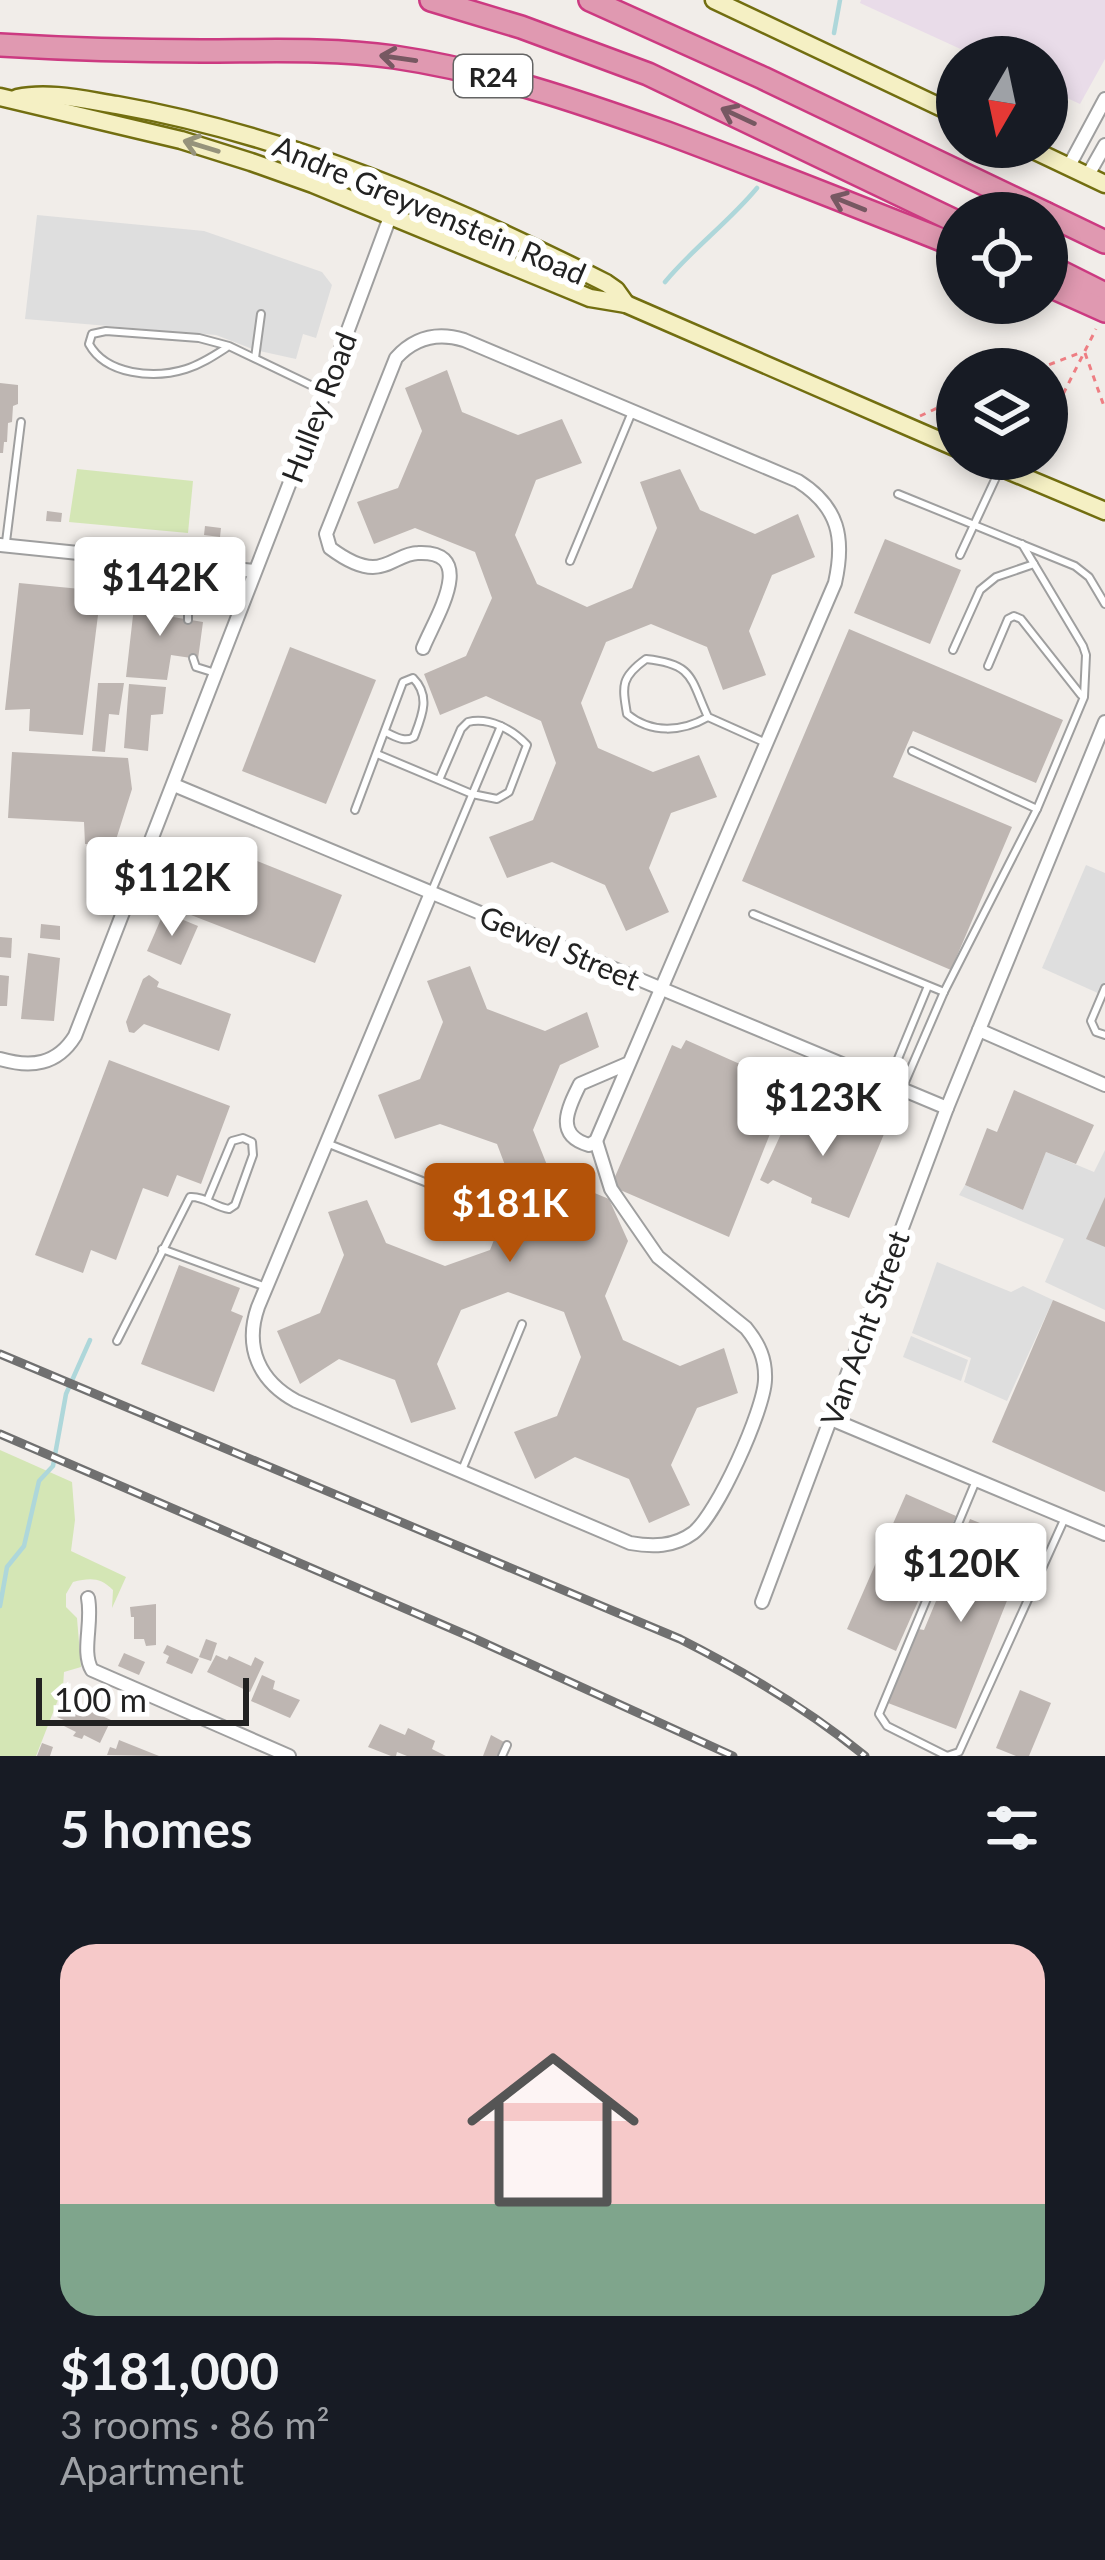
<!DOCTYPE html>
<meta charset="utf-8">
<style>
:root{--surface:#171b24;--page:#242831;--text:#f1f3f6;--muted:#9ea1a6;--accent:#b45309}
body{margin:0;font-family:Lato,sans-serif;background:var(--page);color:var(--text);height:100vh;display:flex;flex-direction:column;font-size:45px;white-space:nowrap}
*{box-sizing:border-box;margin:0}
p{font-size:39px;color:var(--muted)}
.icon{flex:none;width:66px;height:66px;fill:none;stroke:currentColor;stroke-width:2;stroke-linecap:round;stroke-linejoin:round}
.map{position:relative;height:1756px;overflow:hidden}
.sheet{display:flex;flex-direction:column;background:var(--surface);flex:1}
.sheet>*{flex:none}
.needle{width:78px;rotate:189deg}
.tools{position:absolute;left:936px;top:36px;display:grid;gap:24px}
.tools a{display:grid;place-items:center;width:132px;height:132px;border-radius:50%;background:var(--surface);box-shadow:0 6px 18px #0003;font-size:60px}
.scale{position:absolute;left:36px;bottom:30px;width:213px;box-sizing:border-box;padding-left:12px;border:6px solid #222;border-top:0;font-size:33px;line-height:42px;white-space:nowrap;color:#222;-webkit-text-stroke:9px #fff;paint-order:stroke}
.price{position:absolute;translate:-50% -102px;padding:0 27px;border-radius:12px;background:#fff;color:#222;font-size:39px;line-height:78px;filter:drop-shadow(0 3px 6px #0008)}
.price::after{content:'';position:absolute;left:50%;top:72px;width:36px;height:27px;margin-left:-18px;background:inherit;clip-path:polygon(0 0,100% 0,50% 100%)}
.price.selected{background:var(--accent);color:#fff}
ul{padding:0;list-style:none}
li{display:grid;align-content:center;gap:24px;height:636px;padding:0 60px}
li span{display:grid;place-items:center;height:372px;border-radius:36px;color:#555}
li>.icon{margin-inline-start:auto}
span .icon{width:216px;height:216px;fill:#fffc;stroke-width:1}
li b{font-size:51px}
h2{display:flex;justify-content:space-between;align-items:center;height:144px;padding:0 60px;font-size:51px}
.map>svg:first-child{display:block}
</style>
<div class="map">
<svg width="1105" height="1756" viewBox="0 0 1105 1756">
<rect width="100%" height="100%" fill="#f1ede9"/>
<polygon fill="#e9dce9" points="861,0 1105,0 1105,59 1080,104 1047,89 1047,57 978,57 860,3"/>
<g fill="#d4e6b5">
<polygon points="77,469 193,481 188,533 69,522"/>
<path d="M0 1450 72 1482 75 1520 71 1551 126 1577 112 1608 113 1590C100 1577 90 1578 73 1582L66 1594V1607L77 1618 81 1667 64 1672 63 1687 36 1756H0Z"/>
</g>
<g fill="#dedede">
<polygon points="37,215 204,231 322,272 332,285 316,338 303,334 296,359 255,350 216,335 25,319"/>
<polygon points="1086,865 1105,873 1105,982 1100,994 1042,968"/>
<polygon points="1105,1150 1105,1310 1045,1282 1064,1239 959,1195 965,1185 1023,1210 1046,1152 1094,1172"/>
<polygon points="937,1262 1011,1292 1023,1286 1053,1300 1007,1401 964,1382 971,1358 912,1333"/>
<polygon points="911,1336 968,1360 961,1381 903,1357"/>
</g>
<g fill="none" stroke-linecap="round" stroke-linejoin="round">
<g stroke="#aed7da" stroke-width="4.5">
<polyline points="834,33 840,0"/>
<path d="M665 282C693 248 729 222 757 188"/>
<polyline points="0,1606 7,1567 24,1546 39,1481 53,1466 66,1394 90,1340"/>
</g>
</g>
<g fill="#beb6b2">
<polygon points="447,370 462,412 518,435 562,419 582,463 536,480 515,535 537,584 587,607 632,588 657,528 640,482 680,469 700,510 755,534 798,514 815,557 772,575 749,631 766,675 723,690 707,647 651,624 606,642 581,703 598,748 653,772 699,755 717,797 671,813 649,868 669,912 626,931 605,885 552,862 507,878 489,837 533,820 556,763 541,721 486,696 440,715 424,674 466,656 492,598 475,552 415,528 374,544 357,502 398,488 422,431 405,388"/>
<polygon points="0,383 18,385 18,404 13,406 12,422 8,423 7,442 4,442 3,453 0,453"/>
<polygon points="47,511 62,513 61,522 46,521"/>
<polygon points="205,526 221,528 220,537 204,535"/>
<polygon points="885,539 961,570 930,644 854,613"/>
<polygon points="19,583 101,591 83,735 29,731 30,709 5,710"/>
<polygon points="135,598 174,602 173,617 203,622 198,659 171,655 167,680 126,677"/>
<polygon points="849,629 1063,720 1036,783 913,731 893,777 1012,827 951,970 742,881"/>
<polygon points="290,647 376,680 326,804 242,771"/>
<polygon points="98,683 124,683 119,715 109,714 105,752 92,751"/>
<polygon points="129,684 166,687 163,714 151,715 148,751 124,748"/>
<polygon points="12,752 128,758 132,789 114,846 85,844 84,822 8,818"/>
<polygon points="197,837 342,895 315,963 173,908"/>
<polygon points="164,912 198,926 181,965 147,951"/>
<polygon points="41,924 60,926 60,940 40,938"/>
<polygon points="0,937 12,938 11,958 0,957"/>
<polygon points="28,953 60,958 54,1021 21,1019"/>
<polygon points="470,966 487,1009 545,1031 587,1012 599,1047 560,1065 533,1130 551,1175 609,1199 628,1241 605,1296 623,1340 680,1366 724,1348 738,1393 697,1408 671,1465 690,1505 649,1523 629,1479 575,1457 535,1479 514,1432 557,1416 581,1357 564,1312 508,1292 461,1310 437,1364 456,1409 411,1423 395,1380 339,1359 300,1384 277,1331 320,1313 344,1255 328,1212 367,1200 386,1243 445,1266 490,1250 514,1189 497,1144 440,1124 395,1139 378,1095 420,1079 443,1022 427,981"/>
<polygon points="0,975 9,976 7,1006 0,1006"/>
<polygon points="149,975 159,982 157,987 231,1014 219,1051 144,1024 134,1033 129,1032 126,1022 143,979"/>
<polygon points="686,1040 789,1086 729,1237 611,1186 672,1045 681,1049"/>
<polygon points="109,1060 230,1106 201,1184 177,1175 168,1197 143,1188 116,1260 91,1250 83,1273 35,1255"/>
<polygon points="1014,1090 1094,1125 1076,1164 1046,1152 1023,1210 965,1185 987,1128 997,1132"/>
<polygon points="796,1101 842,1123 844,1119 884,1134 849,1218 811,1203 812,1198 773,1180 768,1184 760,1180"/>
<polygon points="1105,1197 1105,1247 1086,1239"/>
<polygon points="179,1265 240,1288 231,1311 243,1316 214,1392 141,1364"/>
<polygon points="1053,1300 1105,1322 1105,1492 992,1442"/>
<polygon points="906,1494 956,1516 896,1651 847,1629"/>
<polygon points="970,1519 1037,1546 1027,1571 1020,1568 956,1729 888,1703 918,1629 924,1630"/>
<polygon points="156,1604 156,1645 146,1646 144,1639 134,1639 134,1617 131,1617 130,1607"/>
<polygon points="206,1639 217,1643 211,1661 199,1657"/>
<polygon points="167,1645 199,1659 192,1674 166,1663 169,1656 163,1653"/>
<polygon points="124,1653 145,1662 139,1675 118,1666"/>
<polygon points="216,1655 227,1660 229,1656 251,1666 255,1657 264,1662 250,1692 207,1672"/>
<polygon points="262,1675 275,1681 273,1689 300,1700 290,1718 251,1701"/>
<polygon points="1020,1690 1051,1703 1029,1756 1016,1756 996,1748"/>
<polygon points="71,1702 111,1720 100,1743 84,1735 82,1739 73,1736 76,1732 62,1725 64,1720 57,1717 61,1706 68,1709"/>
<polygon points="380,1724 405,1735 408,1728 435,1741 432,1749 446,1756 407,1756 397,1752 396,1756 391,1756 368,1747"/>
<polygon points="491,1735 504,1742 498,1756 483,1756"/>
<polygon points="119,1740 159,1756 158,1756 107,1755 110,1747 116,1749"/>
<polygon points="42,1743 53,1747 50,1756 37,1756"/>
</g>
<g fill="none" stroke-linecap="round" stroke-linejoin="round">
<defs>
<g id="lane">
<path d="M229 346 199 338 106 331 92 334 89 344C106 375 154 379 186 369 202 364 215 355 229 346L325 392"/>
<polyline points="255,358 261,314"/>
<polyline points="898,494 1075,566 1089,577 1105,604"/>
<polyline points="6,542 21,422"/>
<polyline points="960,555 999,471"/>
<polyline points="570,561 632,412"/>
<polyline points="188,620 188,565"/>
<polyline points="953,650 980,590 996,577 1034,564"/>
<polyline points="193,658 196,667 212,672"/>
<polyline points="988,666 1008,619 1014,616 1021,619 1081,695"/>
<path d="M708 717C682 732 651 734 627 714 622 685 621 677 646 659 694 664 690 678 708 717L766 743"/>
<polyline points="912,751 1037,809"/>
<path d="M377 754 472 794 497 799 509 792 527 745C512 729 489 717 468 722L461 729 439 780"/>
<path d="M355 810 403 682 413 678C431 696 422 716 414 737 404 743 395 736 385 732"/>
<polyline points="431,893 501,726"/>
<polyline points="753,914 944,992"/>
<polyline points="1105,988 1091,1021 1096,1032 1105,1035"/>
<polyline points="888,1083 928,986"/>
<polyline points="902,1089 944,992 1037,809 1084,697 1086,655 1083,646 1022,544"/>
<polyline points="329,1144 445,1190"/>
<polyline points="162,1249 266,1287"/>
<path d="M117 1341 190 1197C204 1196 215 1207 229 1209L235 1205 253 1155 252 1142 243 1138 232 1141 207 1201"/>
<polyline points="462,1470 522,1324"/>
<polyline points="975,1483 879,1714 887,1726 947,1756 959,1752 1064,1520"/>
<polyline points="502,1756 507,1745"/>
</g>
<g id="street">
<polyline points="1069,166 1105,99"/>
<polyline points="1088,175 1105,145"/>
<polyline points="0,545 254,571"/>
<path d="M423 648C434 620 480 550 418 553 402 553 390 567 373 567 358 567 342 557 330 548L326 534 396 358C415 337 438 332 464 340L798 481C839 507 845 538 835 583L596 1141 589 1145C554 1135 568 1108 580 1084L629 1063"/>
<polyline points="174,785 947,1108"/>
<path d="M431 893 258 1307C244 1347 259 1381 296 1401L630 1543C652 1547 674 1547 693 1533 717 1515 764 1410 765 1380 766 1359 759 1344 746 1328L658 1257 611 1189 596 1141"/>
<polyline points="979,1030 1105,1085"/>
<path d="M0 1059C31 1068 57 1065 75 1036L325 392 400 190"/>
<polyline points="831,1419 1105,1534"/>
<path d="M88 1598C93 1623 81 1652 92 1670L289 1756"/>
<polyline points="762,1602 947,1108 1105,722"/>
</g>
<g id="secondary">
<polyline points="714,0 957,115"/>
<polyline points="0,97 181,140 251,162 313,184 590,298 626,304 957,448"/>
<path d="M17 98C49 91 85 100 117 105 287 135 452 205 606 283L616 290 626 304"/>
<polyline points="1027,147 1105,184"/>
<polyline points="981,459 1105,511"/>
</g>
<g id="highway">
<polyline points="431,0 521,27 648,74 957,222"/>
<polyline points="590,0 763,78 1045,213"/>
<path d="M0 45C67 49 134 51 202 51 265 51 330 48 394 57 489 71 577 101 667 133 764 169 861 208 957 246"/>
<polyline points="1047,214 1105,242"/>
<polyline points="1047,265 1105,294"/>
<polyline points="1047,285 1105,311"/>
</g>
</defs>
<use href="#lane" stroke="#9f9f9f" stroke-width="10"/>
<use href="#street" stroke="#9f9f9f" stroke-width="16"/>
<use href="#secondary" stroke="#726e10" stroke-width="21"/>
<use href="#highway" stroke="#cc3a81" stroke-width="26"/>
<g stroke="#ee7e83" stroke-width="3" stroke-dasharray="6 6" stroke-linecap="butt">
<polyline points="1085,353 1105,409"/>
<polyline points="1038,369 1082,352"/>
<polyline points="920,416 957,399"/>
<polyline points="1047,426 1096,329"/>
</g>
<use href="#lane" stroke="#fff" stroke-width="6"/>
<use href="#street" stroke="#fff" stroke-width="12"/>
<use href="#secondary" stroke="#f5f0c4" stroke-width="16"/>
<use href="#highway" stroke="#e099b1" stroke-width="21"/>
<defs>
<g id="rail">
<path d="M0 1354 680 1639C745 1672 808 1709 865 1756"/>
<polyline points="0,1434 471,1637 733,1756"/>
</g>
</defs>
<use href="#rail" stroke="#707070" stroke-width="9"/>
<use href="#rail" stroke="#fff" stroke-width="4.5" stroke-dasharray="14" stroke-linecap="butt"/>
</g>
<defs><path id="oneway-shaft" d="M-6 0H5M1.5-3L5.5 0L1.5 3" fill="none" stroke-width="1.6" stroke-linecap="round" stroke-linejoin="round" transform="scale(3)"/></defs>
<g stroke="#775862">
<use href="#oneway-shaft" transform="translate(398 58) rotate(-172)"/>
<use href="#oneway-shaft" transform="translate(738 116) rotate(-155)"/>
<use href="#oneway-shaft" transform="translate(848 203) rotate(-158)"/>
</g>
<use stroke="#96937b" href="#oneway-shaft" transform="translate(201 146) rotate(-163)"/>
<g text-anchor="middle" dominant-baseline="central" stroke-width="12" stroke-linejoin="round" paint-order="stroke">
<rect fill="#fff" stroke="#646464" stroke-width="3" x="454" y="55" width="78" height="42" rx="9"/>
<g font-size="27" font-weight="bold" fill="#222">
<text x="493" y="76">R24</text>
</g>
<g font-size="30" fill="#222" stroke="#fff">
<text transform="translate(430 209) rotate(23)">Andre Greyvenstein Road</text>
<text transform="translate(318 407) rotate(-69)">Hulley Road</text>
<text transform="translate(560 947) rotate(23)">Gewel Street</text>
<text transform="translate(864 1328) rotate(-70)">Van Acht Street</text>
</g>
</g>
</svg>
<div class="tools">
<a><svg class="needle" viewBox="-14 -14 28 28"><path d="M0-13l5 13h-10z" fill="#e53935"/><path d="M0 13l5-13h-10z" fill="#9ea1a6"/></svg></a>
<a><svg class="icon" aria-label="locate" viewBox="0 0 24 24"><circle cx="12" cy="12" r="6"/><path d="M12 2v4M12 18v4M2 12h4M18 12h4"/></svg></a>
<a><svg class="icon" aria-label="layers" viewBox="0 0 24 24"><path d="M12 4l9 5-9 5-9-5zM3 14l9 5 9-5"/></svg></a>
</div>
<div class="scale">100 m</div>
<b class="price" style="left:160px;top:639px">$142K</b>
<b class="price" style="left:172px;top:939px">$112K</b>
<b class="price" style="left:823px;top:1159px">$123K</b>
<b class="price selected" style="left:510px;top:1265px">$181K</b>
<b class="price" style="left:961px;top:1625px">$120K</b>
</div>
<section class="sheet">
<h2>5 homes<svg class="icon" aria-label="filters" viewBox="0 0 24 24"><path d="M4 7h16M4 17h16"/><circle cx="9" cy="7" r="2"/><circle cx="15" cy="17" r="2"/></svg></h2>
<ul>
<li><span style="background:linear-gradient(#f6c9c9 70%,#7fa58c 0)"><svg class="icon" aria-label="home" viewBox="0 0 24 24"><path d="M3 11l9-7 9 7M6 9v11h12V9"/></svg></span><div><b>$181,000</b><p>3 rooms · 86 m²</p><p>Apartment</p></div></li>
</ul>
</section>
